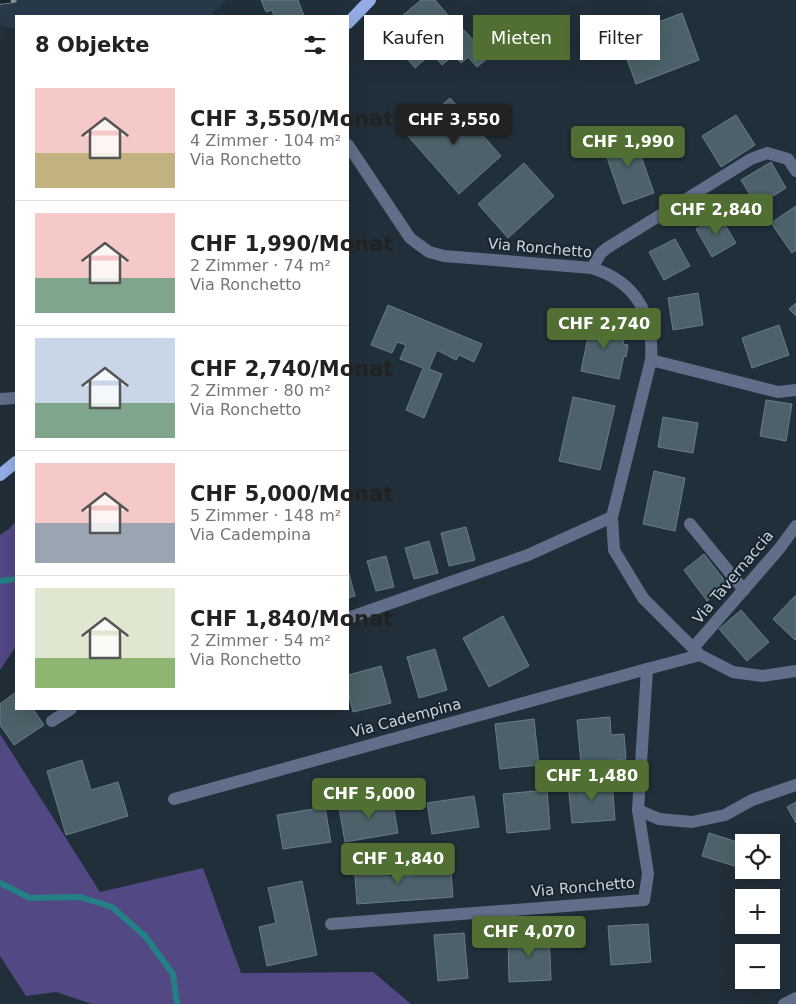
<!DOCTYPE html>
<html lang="de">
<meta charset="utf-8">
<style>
:root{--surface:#fff;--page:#f6f6f6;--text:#222;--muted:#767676;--line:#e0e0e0;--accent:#516f32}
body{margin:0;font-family:"DejaVu Sans",sans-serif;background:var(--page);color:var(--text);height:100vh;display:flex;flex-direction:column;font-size:19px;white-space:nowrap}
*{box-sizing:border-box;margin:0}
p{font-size:16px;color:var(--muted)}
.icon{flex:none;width:28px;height:28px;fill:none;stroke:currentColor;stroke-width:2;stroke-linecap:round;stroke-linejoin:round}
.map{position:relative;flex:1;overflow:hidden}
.panel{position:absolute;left:15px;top:15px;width:334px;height:695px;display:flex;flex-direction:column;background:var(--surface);border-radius:0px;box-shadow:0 5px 20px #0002}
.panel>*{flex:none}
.banner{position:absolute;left:364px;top:15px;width:356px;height:45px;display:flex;gap:10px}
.controls{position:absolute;left:735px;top:834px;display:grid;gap:10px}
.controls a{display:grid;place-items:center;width:45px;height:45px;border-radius:0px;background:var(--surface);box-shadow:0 5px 20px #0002;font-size:25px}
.price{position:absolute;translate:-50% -42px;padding:0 11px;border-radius:5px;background:var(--accent);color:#fff;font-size:16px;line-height:32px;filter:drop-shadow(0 1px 2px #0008)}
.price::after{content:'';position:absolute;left:50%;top:30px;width:15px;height:11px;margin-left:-8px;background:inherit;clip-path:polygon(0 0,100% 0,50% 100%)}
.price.active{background:#222;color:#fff}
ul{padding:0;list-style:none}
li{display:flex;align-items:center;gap:15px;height:125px;padding:0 20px}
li+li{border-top:1px solid var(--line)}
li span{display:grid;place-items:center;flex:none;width:140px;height:100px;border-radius:0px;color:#555}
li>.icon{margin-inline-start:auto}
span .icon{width:60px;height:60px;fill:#fffc;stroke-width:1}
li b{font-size:21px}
h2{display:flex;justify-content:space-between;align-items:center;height:60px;padding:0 20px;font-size:21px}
.pill{padding:0 18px;border-radius:0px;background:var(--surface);box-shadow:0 5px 20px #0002;font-size:18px;line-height:45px}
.pill.active{background:var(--accent);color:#fff}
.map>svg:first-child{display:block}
</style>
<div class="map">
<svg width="796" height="1004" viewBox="0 0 796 1004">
<rect width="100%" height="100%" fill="#212f3a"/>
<polygon fill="#283a4a" points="0,0 227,0 209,16 16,16 16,29 0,26"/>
<g fill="#524884">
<polygon points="16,521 16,646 0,670 0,535 9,529"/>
<polygon points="0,734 100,892 203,868 241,973 373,972 411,1004 92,1004 56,992 26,996 0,956"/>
</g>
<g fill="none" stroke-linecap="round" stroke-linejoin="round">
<g stroke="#238084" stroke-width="6">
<polyline points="0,581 16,579"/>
<polyline points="0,883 30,898 80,897 112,907 145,936 173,974 177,1004"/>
</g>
</g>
<g fill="#4c6169" stroke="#677d85">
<polygon points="261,0 298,0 304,16 274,16 272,10 266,12"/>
<polygon points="421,0 435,0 460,29 462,28 477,44 480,43 490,56 477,67 468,57 461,63 454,55 442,65 432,53 415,68 384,31"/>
<polygon points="682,13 699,60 636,84 619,37"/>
<polygon points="450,98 501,156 459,194 407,135"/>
<polygon points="736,115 755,145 721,167 702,136"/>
<polygon points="633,133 654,193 623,204 602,143"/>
<polygon points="771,162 786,188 757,206 741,180"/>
<polygon points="524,163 554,196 508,238 478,204"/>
<polygon points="796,206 796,250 792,253 771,223"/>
<polygon points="719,215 736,243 712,257 696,229"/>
<polygon points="675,239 690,266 664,280 649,252"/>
<polygon points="698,293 703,325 673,330 668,298"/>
<polygon points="796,303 796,316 789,309"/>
<polygon points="388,305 482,344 474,362 459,355 456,360 437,350 429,369 442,374 424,418 406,410 423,368 400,359 406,345 397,342 392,353 371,345"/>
<polygon points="592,317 619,323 615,339 624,341 623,344 628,345 626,357 624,356 619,379 581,371"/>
<polygon points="779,325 789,355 752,368 742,338"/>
<polygon points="573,397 615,406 600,470 559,461"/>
<polygon points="766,400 792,404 786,441 760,436"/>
<polygon points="663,417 698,423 693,453 658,447"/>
<polygon points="654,471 685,478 675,531 643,524"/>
<polygon points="466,527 475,560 449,566 441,533"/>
<polygon points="429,541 438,573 414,579 405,548"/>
<polygon points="704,554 728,585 707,601 684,570"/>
<polygon points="386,556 394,587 376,591 367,561"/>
<polygon points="348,570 355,596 348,598"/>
<polygon points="796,595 796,639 795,640 773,619"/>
<polygon points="741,610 769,642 747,661 719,629"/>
<polygon points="503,616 529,666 489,687 463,638"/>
<polygon points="435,649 447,690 419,698 407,657"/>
<polygon points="381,666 391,703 353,712 348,692 348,675"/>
<polygon points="16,692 16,709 33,709 44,725 14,745 0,725 0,704"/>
<polygon points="610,717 611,735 624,734 626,759 581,763 577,720"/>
<polygon points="534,719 539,765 500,769 495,724"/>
<polygon points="82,760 91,790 118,782 128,816 66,835 47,771"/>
<polygon points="612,780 615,820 572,823 568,784"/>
<polygon points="547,790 550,829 507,833 503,794"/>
<polygon points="474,796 479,827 432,834 427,803"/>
<polygon points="392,798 398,833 345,842 339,808"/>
<polygon points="796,802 796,823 787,807"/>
<polygon points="325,807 331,842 283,849 277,815"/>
<polygon points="709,833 744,844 744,858 741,868 702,856"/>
<polygon points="386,860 387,877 451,872 453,897 357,904 354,862"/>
<polygon points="302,881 317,955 267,966 259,927 276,923 268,888"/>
<polygon points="648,924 651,962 611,965 608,926"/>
<polygon points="464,933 468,978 438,981 434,935"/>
<polygon points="549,933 551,980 509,982 508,935"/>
</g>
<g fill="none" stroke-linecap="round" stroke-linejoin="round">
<g stroke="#616e8a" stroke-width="12">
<path d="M348 145 410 238 429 252 444 256 592 268C636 282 654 315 651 360L612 517 614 550 643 598 700 655 733 672 762 676 796 671"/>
<polyline points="592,268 601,253 607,248 751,159 767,153 788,159 796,171"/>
<polyline points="651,360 778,392 796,390"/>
<polyline points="0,399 16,398"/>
<polyline points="690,524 744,590"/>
<polyline points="348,618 528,555 612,517"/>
<polyline points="693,648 779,549 796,526"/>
<polyline points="52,721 71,709"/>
<polyline points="174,799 647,669"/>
<polyline points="638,810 659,819 692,822 725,815 752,800 796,785"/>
<polyline points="331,924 644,900 648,874 638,810 647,669 700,655"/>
<polyline points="784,1004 796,998"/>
</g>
<g stroke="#95ade7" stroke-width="12">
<polyline points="348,23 370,0"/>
<polyline points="0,475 16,462"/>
</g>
<defs>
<polyline id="rail" points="0,2 14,0"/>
</defs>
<use href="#rail" stroke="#87929b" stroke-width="5.5"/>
<use href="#rail" stroke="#172530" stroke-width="4" stroke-dasharray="11" stroke-linecap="butt"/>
</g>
<g text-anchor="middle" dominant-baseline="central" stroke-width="4" stroke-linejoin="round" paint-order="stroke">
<g font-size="15" fill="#cbd4db" stroke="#172530">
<text transform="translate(540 248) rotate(5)">Via Ronchetto</text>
<text transform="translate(733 577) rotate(-50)">Via Tavernaccia</text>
<text transform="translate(406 718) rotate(-15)">Via Cadempina</text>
<text transform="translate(583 887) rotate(-5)">Via Ronchetto</text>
</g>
</g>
</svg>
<div class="controls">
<a><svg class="icon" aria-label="locate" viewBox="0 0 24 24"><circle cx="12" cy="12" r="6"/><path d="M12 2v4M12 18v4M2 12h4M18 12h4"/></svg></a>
<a>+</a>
<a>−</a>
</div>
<b class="price active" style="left:454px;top:146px">CHF 3,550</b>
<b class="price" style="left:628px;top:168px">CHF 1,990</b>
<b class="price" style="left:716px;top:236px">CHF 2,840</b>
<b class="price" style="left:604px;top:350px">CHF 2,740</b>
<b class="price" style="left:592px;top:802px">CHF 1,480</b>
<b class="price" style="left:369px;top:820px">CHF 5,000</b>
<b class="price" style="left:398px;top:885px">CHF 1,840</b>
<b class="price" style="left:529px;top:958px">CHF 4,070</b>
<div class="banner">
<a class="pill">Kaufen</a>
<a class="pill active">Mieten</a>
<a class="pill">Filter</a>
</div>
<section class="panel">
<h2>8 Objekte<svg class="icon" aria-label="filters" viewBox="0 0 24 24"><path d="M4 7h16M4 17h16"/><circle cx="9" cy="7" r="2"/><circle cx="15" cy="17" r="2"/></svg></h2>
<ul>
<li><span style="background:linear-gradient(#f6c9c9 65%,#c2b280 0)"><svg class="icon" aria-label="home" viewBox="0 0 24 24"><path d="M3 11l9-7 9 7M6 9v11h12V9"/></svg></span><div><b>CHF 3,550/Monat</b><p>4 Zimmer · 104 m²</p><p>Via Ronchetto</p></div></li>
<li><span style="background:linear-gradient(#f6c9c9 65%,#7fa58c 0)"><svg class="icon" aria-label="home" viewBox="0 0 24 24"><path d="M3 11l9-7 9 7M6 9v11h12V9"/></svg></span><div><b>CHF 1,990/Monat</b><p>2 Zimmer · 74 m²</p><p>Via Ronchetto</p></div></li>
<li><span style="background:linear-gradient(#c9d6e8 65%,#7fa58c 0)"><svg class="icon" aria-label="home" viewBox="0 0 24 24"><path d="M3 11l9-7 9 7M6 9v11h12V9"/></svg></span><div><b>CHF 2,740/Monat</b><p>2 Zimmer · 80 m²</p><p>Via Ronchetto</p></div></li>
<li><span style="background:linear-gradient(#f6c9c9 60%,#9aa5b1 0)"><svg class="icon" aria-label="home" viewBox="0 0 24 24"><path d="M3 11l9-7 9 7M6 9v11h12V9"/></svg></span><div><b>CHF 5,000/Monat</b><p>5 Zimmer · 148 m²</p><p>Via Cadempina</p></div></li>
<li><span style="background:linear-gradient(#dfe7d0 70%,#8fb573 0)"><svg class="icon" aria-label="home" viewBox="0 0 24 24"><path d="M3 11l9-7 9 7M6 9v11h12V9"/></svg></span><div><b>CHF 1,840/Monat</b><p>2 Zimmer · 54 m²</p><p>Via Ronchetto</p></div></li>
</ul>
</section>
</div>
